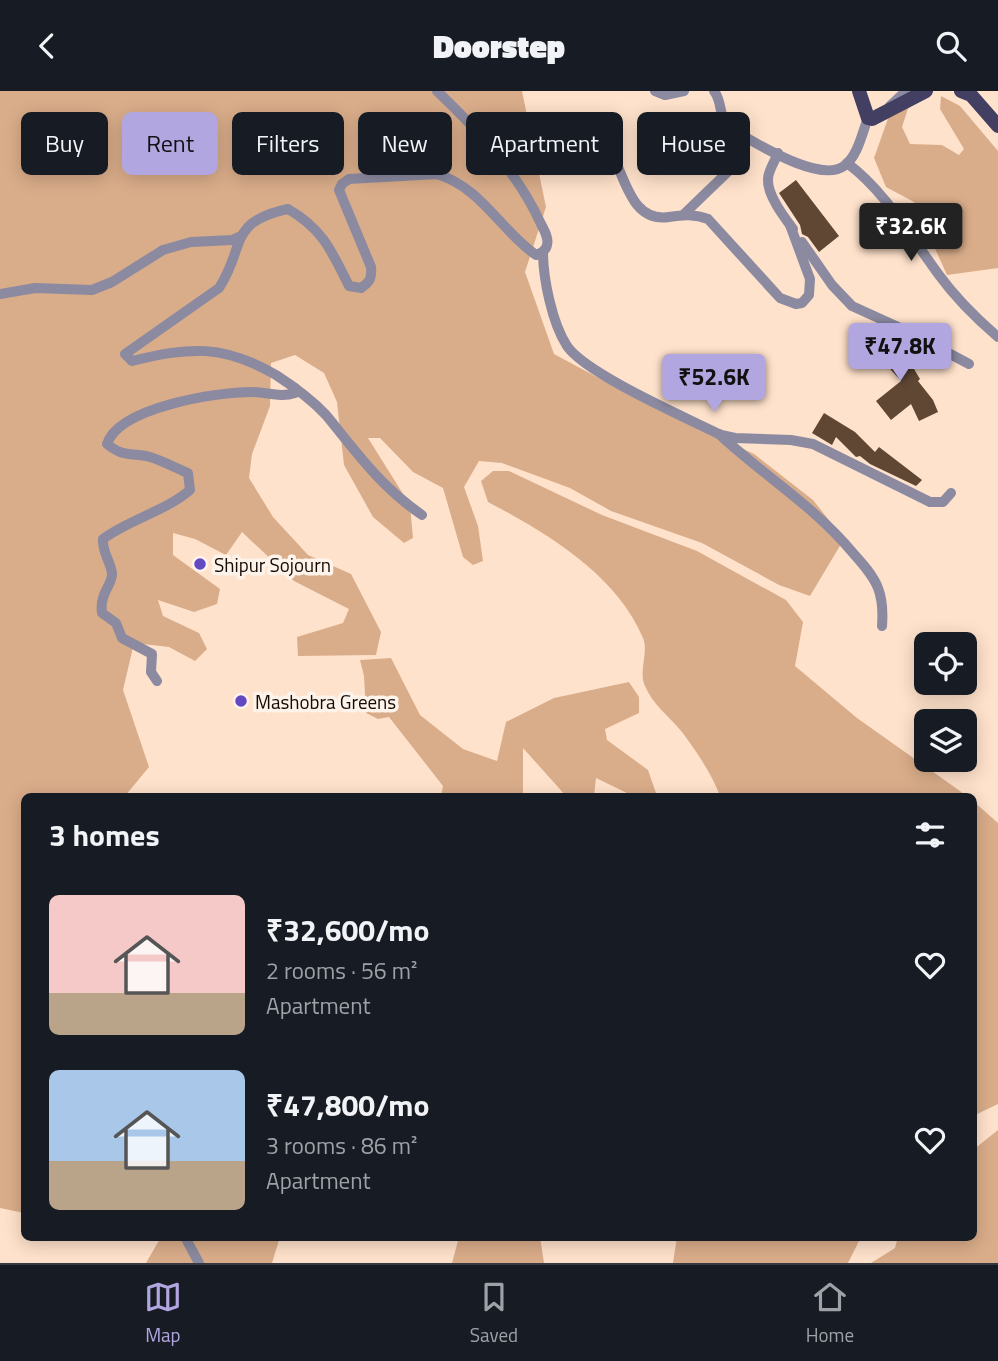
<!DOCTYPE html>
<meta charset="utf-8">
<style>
:root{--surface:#171b24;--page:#242831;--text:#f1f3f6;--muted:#9ea1a6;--line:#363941;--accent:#b1a6df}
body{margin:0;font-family:"Titillium Web",sans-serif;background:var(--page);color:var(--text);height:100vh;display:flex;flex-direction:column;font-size:26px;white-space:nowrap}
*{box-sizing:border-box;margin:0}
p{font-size:23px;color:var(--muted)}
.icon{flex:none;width:38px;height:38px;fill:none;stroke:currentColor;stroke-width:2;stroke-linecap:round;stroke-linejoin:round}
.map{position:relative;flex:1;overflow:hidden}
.details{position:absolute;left:21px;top:702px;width:956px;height:448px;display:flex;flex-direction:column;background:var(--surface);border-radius:10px;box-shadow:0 4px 18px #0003}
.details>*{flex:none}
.banner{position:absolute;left:21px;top:21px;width:957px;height:63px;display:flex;gap:14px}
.buttons{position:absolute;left:914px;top:541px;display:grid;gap:14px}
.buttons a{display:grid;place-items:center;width:63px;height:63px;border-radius:10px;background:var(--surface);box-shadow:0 4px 18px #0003;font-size:35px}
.price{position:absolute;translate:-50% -60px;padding:0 16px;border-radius:7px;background:var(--accent);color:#111;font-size:23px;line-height:46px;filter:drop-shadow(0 2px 4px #0008)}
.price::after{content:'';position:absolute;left:50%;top:42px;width:21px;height:16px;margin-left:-10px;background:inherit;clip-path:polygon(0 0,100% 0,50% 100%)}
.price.selected{background:#222;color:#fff}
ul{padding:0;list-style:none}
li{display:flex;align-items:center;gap:21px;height:175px;padding:0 28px}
li span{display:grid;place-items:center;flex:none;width:196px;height:140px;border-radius:10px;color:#555}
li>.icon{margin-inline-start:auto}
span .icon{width:84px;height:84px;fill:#fffc;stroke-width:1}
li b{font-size:30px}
h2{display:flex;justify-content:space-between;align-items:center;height:84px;padding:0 28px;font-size:30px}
.tag{padding:0 24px;border-radius:10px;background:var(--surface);box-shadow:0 4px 18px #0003;font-size:24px;line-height:63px}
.tag.selected{background:var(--accent);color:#111}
header{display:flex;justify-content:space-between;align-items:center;height:91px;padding:0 28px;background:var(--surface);font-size:32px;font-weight:800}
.tab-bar{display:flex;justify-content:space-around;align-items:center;height:98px;border-top:2px solid var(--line);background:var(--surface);font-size:19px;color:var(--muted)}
.tab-bar a{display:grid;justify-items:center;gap:4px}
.tab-bar .selected{color:var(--accent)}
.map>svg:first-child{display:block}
</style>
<header><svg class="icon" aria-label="back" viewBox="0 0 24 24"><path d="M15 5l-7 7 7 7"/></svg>Doorstep<svg class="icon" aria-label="search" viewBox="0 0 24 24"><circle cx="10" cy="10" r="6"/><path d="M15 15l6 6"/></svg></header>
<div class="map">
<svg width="998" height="1172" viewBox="0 0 998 1172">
<rect width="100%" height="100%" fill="#ffe2cb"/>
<g fill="#daad8a">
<polygon points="0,0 522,0 546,116 525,181 554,263 634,306 754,363 813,409 844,448 810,505 779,494 702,452 611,420 570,397 502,372 479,370 464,396 478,435 483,470 473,474 463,466 443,397 413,381 380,347 368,347 410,414 413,447 404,452 373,426 344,374 337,311 324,282 295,264 271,272 270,315 252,363 249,387 273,426 308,464 351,483 381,541 376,564 298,565 297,546 343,532 349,518 294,490 242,441 226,464 195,448 173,442 173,464 220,498 217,513 194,521 158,509 163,525 199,542 207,558 195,570 169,556 134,552 123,599 149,676 125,705 24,705 24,1122 0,1117"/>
<polygon points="912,5 902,36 910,53 942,54 959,64 964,58 940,18 941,5 960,15 998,60 998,177 947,184 914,111 886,96 874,67 891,19"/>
<path d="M493 380H509L602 424 697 460 786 509 803 531 795 575 857 627 967 705H720C712 683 696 660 682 641 669 625 653 614 645 595 638 581 649 561 643 547 616 483 547 442 488 411L481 390Z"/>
<polygon points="391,567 420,624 463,658 497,670 506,631 554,607 629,591 639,606 639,622 605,638 607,649 648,679 656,702 633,705 596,687 594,705 566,705 523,657 523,705 441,705 443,695 389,626 378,628 366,622 364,585 360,569"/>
<polygon points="973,710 998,732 998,1013 973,1025"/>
<polygon points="998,1039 998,1172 871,1172 895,1157 898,1146 973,1146 973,1059"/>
<polygon points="161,1146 280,1146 272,1172 146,1172"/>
<polygon points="459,1146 540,1146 544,1172 452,1172"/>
<polygon points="677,1146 861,1146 848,1172 673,1172"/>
</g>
<g fill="#5f4734">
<polygon points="796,89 839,145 819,161 808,146 802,143 800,134 779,102"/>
<polygon points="879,243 891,268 901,259 917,275 914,278 920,288 918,290 933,309 938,321 919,330 911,313 891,329 876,310 901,290 884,271 874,276 861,252"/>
<polygon points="824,322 855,341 875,361 879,356 922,389 916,395 870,373 860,365 856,366 836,346 832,354 812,342"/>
</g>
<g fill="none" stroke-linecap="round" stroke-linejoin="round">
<g stroke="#8b8aa0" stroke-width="10">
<polyline points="655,0 665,4 684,0"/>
<path d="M714 0C723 11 718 26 729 37 753 50 819 93 844 75 858 65 862 42 868 27"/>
<polyline points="890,15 906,0"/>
<path d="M778 62C775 70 768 80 768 88 767 104 784 126 793 138"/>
<path d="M614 67C627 94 634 131 669 126 683 124 695 123 708 128L780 207 796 213 802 212 809 204 810 188 790 134"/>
<path d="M847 72C886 101 910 145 939 184 955 206 977 228 998 246"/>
<polyline points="683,124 737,72"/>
<polyline points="802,151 832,194 852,215 907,240 969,273"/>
<path d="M543 161C543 187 552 232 567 255 586 283 687 327 721 344L735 347 791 349 813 353 930 411H943L951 402"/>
<polyline points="0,203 35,197 92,199 112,191 163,159 191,151 232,149 241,145"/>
<path d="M719 343C764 385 813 414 853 462 862 472 873 484 878 497 883 510 883 522 882 535"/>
<path d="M422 424C380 395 358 363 326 324 312 309 293 295 276 284 223 253 190 256 132 270L125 263 219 197C246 156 227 131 288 118 323 138 332 161 349 195L361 197C370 191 372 187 371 176L339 99 342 93 349 88 437 83C482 97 500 139 536 164 541 162 546 160 547 154 549 147 544 139 541 133 518 82 477 38 437 0"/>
<path d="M157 590 151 581 152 563 122 547 116 532 102 522C99 502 113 494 112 482 110 469 102 461 103 448 130 428 164 421 190 399L188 382C176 377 163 370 150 366 132 361 124 367 107 353 119 316 217 301 252 301 267 301 280 307 295 302V297"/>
<polyline points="185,1146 199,1172"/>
</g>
<g stroke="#433f63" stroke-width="14">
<polyline points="859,0 868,27 872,28 926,0"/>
<polyline points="961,0 971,4 998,35"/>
</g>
</g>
<g fill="#6249c2" stroke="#fef3ea" stroke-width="2.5">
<circle cx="200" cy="473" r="7"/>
<circle cx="241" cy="610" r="7"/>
</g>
<g text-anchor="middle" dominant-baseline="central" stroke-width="7" stroke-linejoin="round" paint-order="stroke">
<g font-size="19" fill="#130a04" stroke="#fef3ea" text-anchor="start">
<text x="214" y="473">Shipur Sojourn</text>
<text x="255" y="610">Mashobra Greens</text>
</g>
</g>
</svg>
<div class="buttons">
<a><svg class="icon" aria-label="locate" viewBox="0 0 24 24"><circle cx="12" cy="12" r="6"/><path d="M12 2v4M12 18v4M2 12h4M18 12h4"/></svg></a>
<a><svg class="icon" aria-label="layers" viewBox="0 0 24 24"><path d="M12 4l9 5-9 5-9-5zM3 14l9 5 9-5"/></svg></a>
</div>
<b class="price selected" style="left:911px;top:172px">₹32.6K</b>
<b class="price" style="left:900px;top:292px">₹47.8K</b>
<b class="price" style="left:714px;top:323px">₹52.6K</b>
<div class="banner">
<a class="tag">Buy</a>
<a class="tag selected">Rent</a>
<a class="tag">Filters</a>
<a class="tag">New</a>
<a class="tag">Apartment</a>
<a class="tag">House</a>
</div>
<section class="details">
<h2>3 homes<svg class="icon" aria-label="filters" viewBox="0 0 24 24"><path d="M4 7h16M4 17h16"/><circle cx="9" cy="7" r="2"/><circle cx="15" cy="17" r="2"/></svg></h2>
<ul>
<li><span style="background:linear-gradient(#f6c9c9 70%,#b9a48a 0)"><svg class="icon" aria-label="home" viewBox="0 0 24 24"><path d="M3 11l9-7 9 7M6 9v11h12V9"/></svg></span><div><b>₹32,600/mo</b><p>2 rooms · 56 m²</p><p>Apartment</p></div><svg class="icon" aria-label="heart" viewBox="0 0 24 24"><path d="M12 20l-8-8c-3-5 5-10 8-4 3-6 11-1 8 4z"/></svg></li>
<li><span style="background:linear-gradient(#a9c7e8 65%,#b9a48a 0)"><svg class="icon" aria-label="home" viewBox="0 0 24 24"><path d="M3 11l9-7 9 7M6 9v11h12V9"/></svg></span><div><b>₹47,800/mo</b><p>3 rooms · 86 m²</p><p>Apartment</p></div><svg class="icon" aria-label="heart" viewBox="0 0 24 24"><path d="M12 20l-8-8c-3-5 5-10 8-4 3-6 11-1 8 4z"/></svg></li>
</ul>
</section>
</div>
<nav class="tab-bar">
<a class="selected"><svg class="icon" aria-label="map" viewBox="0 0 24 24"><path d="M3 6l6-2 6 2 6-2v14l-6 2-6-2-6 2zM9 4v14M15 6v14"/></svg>Map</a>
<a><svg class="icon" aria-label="saved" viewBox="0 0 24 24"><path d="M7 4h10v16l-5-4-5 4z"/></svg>Saved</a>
<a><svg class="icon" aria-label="home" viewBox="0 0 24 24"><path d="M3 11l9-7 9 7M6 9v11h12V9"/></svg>Home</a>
</nav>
